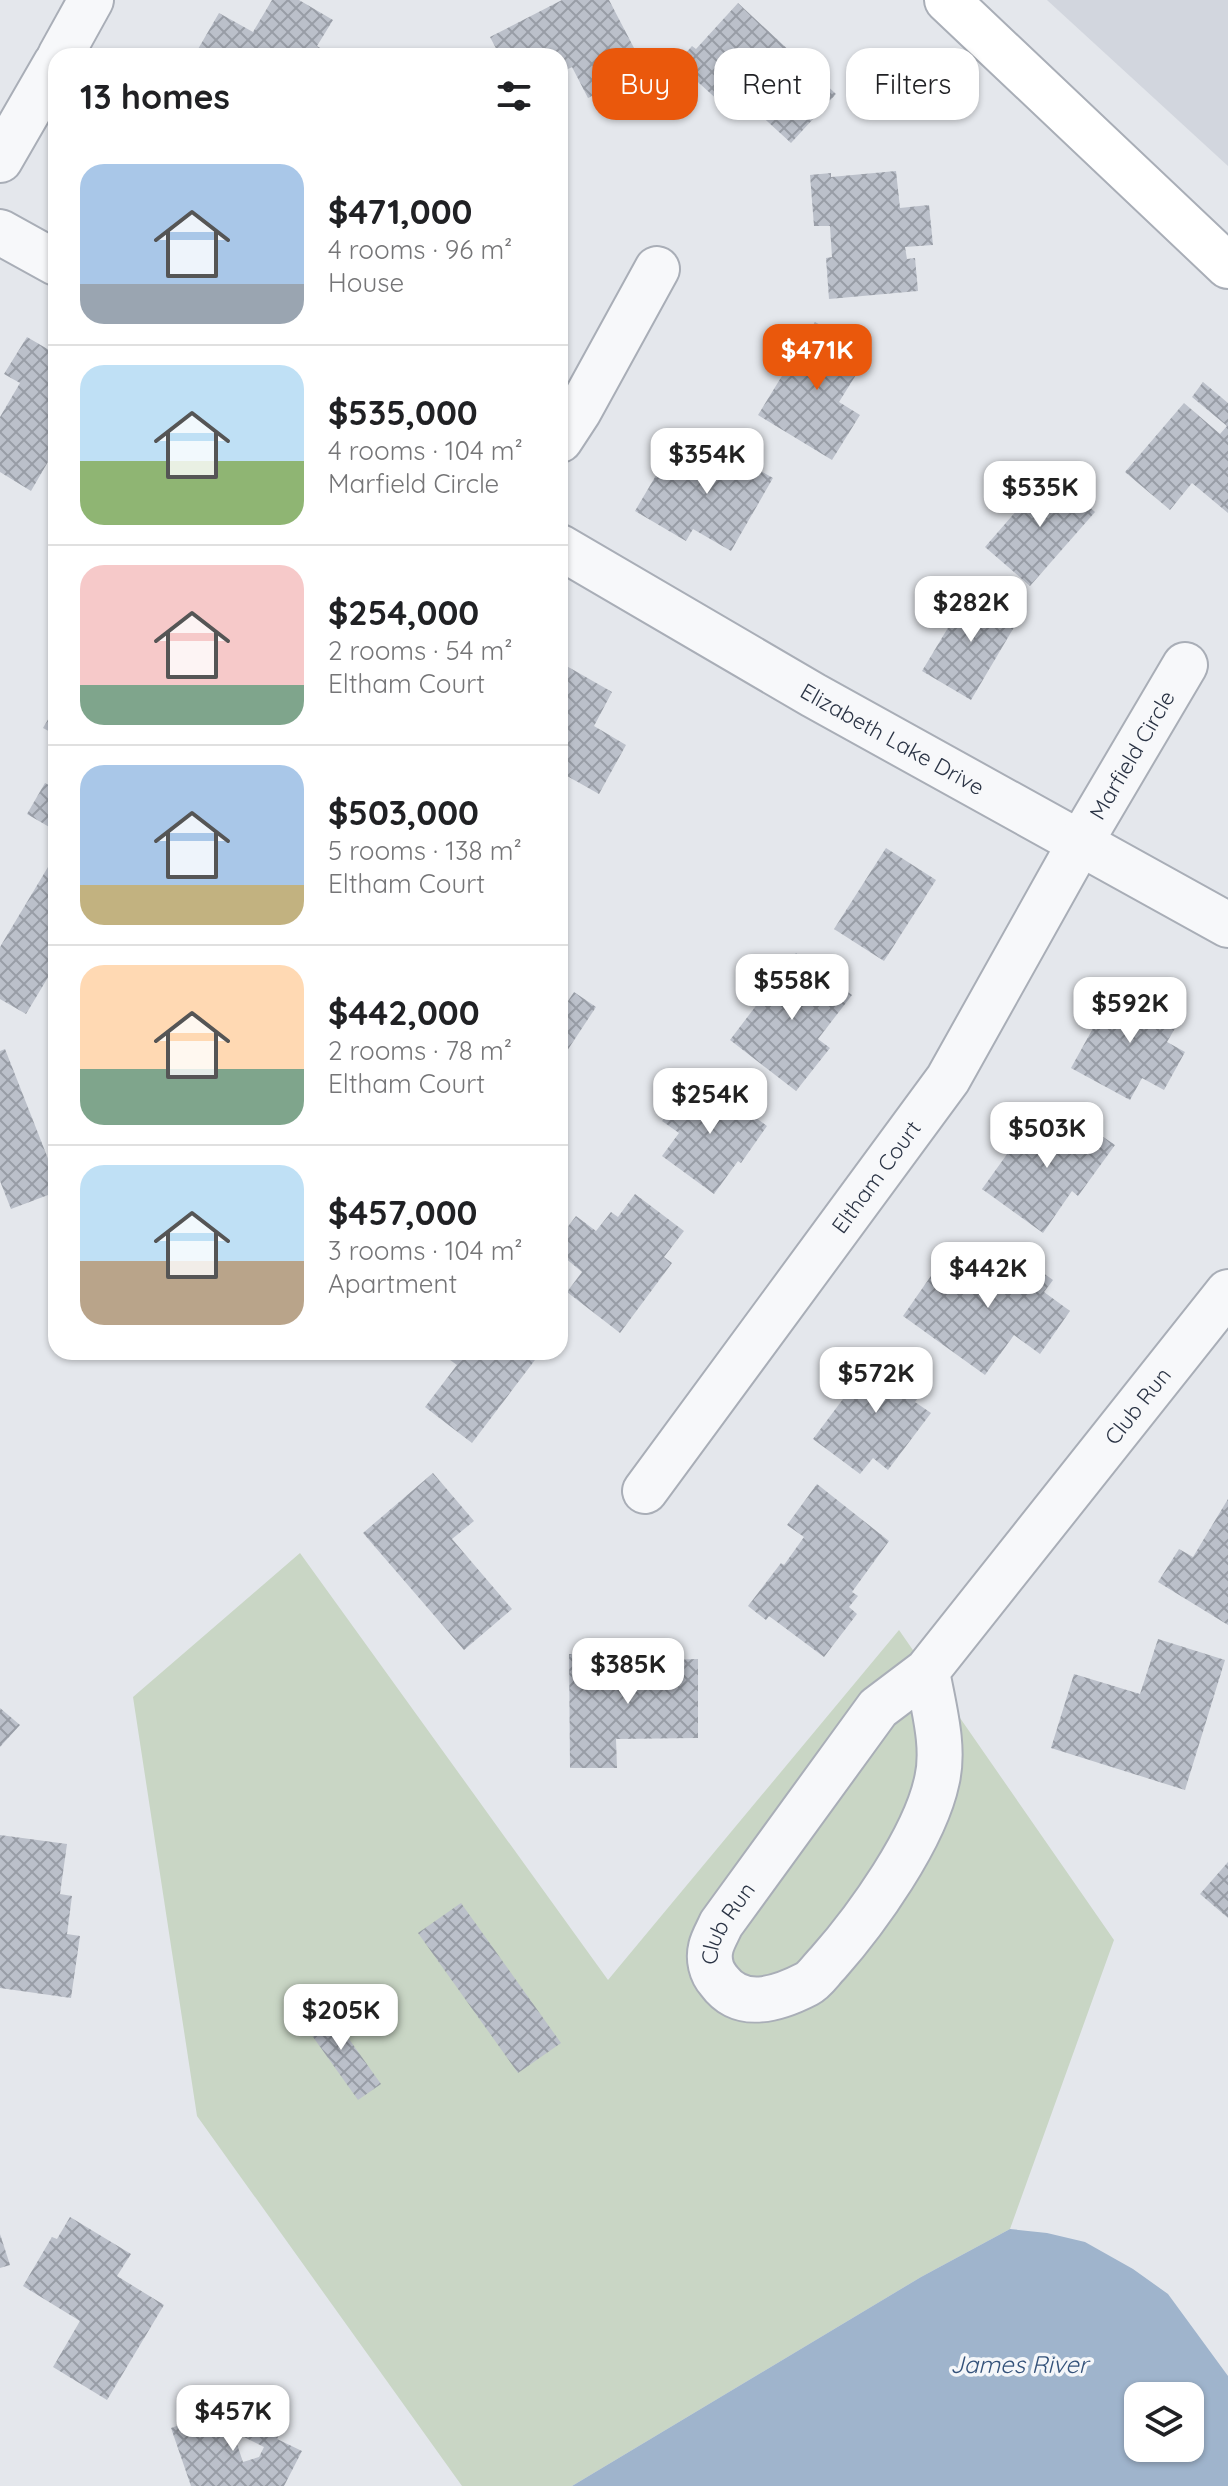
<!DOCTYPE html>
<meta charset="utf-8">
<style>
:root{--surface:#fff;--page:#f2f2f2;--text:#202124;--muted:#757577;--line:#e0e0e0;--accent:#ea580c}
body{margin:0;font-family:Quicksand,sans-serif;background:var(--page);color:var(--text);height:100vh;display:flex;flex-direction:column;font-size:30px;white-space:nowrap}
*{box-sizing:border-box;margin:0}
p{font-size:26px;color:var(--muted)}
.icon{flex:none;width:44px;height:44px;fill:none;stroke:currentColor;stroke-width:2;stroke-linecap:round;stroke-linejoin:round}
.map{position:relative;flex:1;overflow:hidden}
.details{position:absolute;left:48px;top:48px;width:520px;height:1312px;display:flex;flex-direction:column;background:var(--surface);border-radius:24px;box-shadow:0 2px 6px #0004}
.details>*{flex:none}
.guide{position:absolute;left:592px;top:48px;width:516px;height:72px;display:flex;gap:16px}
.tools{position:absolute;left:1124px;top:2382px;display:grid;gap:16px}
.tools a{display:grid;place-items:center;width:80px;height:80px;border-radius:16px;background:var(--surface);box-shadow:0 2px 6px #0004;font-size:40px}
.price{position:absolute;translate:-50% -68px;padding:0 18px;border-radius:16px;background:#fff;color:#222;font-size:26px;line-height:52px;filter:drop-shadow(0 2px 4px #0008)}
.price::after{content:'';position:absolute;left:50%;top:48px;width:24px;height:18px;margin-left:-12px;background:inherit;clip-path:polygon(0 0,100% 0,50% 100%)}
.price.selected{background:var(--accent);color:#fff}
ul{padding:0;list-style:none}
li{display:flex;align-items:center;gap:24px;height:200px;padding:0 32px}
li+li{border-top:2px solid var(--line)}
li span{display:grid;place-items:center;flex:none;width:224px;height:160px;border-radius:24px;color:#555}
li>.icon{margin-inline-start:auto}
span .icon{width:96px;height:96px;fill:#fffc;stroke-width:1}
li b{font-size:34px}
h2{display:flex;justify-content:space-between;align-items:center;height:96px;padding:0 32px;font-size:34px}
.pill{padding:0 28px;border-radius:24px;background:var(--surface);box-shadow:0 2px 6px #0004;font-size:28px;line-height:72px}
.pill.selected{background:var(--accent);color:#fff}
.map>svg:first-child{display:block}
</style>
<div class="map">
<svg width="1228" height="2486" viewBox="0 0 1228 2486">
<defs>
<pattern id="building-cross-hatch" width="8" height="8" patternUnits="userSpaceOnUse" patternTransform="scale(2)"><rect width="8" height="8" fill="#bbc0ca"/><path d="M0 0l8 8M0 8l8-8" fill="none" stroke="#989da6"/></pattern>
</defs>
<rect width="100%" height="100%" fill="#e4e7ec"/>
<polygon fill="#d2d6de" points="1047,0 1228,0 1228,166"/>
<polygon fill="#c9d6c5" points="300,1553 608,1980 899,1630 1114,1940 1010,2229 921,2277 572,2486 462,2486 197,2116 133,1697"/>
<path fill="#9fb4cc" fill-rule="evenodd" d="M1010 2229 1047 2233 1085 2242 1133 2269 1168 2294 1228 2376V2486H572L921 2277ZM1138 2396H1190V2448H1138Z"/>
<g fill="url(#building-cross-hatch)">
<polygon points="272,0 299,0 333,20 317,46 333,56 194,56 219,13 253,32"/>
<polygon points="562,0 609,0 645,69 588,98 572,67 560,73 560,56 500,56 490,37"/>
<polygon points="738,3 836,94 791,143 733,90 721,103 677,63 692,46 696,49"/>
<polygon points="896,171 900,208 929,205 933,245 905,247 907,259 915,258 918,291 829,299 826,258 832,257 830,226 814,226 810,175 831,173 831,177"/>
<polygon points="815,322 869,354 839,402 860,415 832,460 758,415"/>
<polygon points="27,337 56,354 56,448 31,491 0,472 0,417 20,383 4,374"/>
<polygon points="1203,382 1228,403 1228,513 1192,483 1170,510 1125,472 1184,403 1220,434 1227,426 1192,397"/>
<polygon points="701,437 773,478 731,551 693,529 686,541 635,511 658,472 672,479 678,469 682,471"/>
<polygon points="1050,472 1095,512 1030,586 985,547"/>
<polygon points="972,588 1020,617 971,700 922,671"/>
<polygon points="563,664 612,692 594,726 626,745 599,794 560,772 560,669"/>
<polygon points="56,706 56,735 43,728"/>
<polygon points="45,783 56,789 56,831 27,814"/>
<polygon points="886,848 936,880 884,961 834,929"/>
<polygon points="48,867 56,872 56,964 26,1014 0,999 0,947"/>
<polygon points="796,953 852,995 818,1039 830,1048 796,1091 730,1040"/>
<polygon points="1118,983 1181,1018 1167,1042 1185,1052 1164,1090 1142,1078 1130,1100 1071,1068"/>
<polygon points="574,992 596,1007 563,1057 560,1055 560,1013"/>
<polygon points="5,1049 56,1179 56,1192 11,1209 0,1181 0,1051"/>
<polygon points="688,1086 707,1099 715,1088 767,1126 741,1163 738,1161 714,1194 662,1156 679,1133 662,1121"/>
<polygon points="1071,1115 1115,1145 1078,1196 1072,1191 1043,1233 982,1189 1033,1118 1057,1135"/>
<polygon points="635,1194 684,1231 664,1257 672,1263 620,1333 567,1292 582,1272 564,1257 568,1252 560,1246 560,1237 576,1216 596,1231 611,1212 618,1217"/>
<polygon points="1004,1245 1053,1280 1044,1292 1070,1311 1040,1354 1014,1335 985,1375 903,1316 940,1263 973,1287"/>
<polygon points="882,1347 929,1383 915,1402 931,1413 888,1470 873,1458 860,1474 813,1439"/>
<polygon points="439,1352 541,1352 472,1443 425,1407 457,1365"/>
<polygon points="433,1473 474,1521 452,1539 512,1609 464,1650 363,1533"/>
<polygon points="817,1484 889,1541 852,1592 858,1596 849,1607 857,1614 824,1657 769,1616 766,1620 748,1606 781,1563 784,1565 804,1537 787,1525"/>
<polygon points="1228,1499 1228,1625 1158,1582 1179,1549 1193,1557"/>
<polygon points="1158,1639 1225,1660 1185,1790 1051,1748 1074,1674 1140,1694"/>
<polygon points="569,1654 613,1654 613,1666 665,1665 665,1660 698,1659 698,1738 616,1739 617,1768 570,1768"/>
<polygon points="0,1708 20,1725 0,1747"/>
<polygon points="0,1835 67,1844 60,1894 72,1896 67,1934 80,1936 71,1998 0,1988"/>
<polygon points="1228,1862 1228,1918 1200,1894"/>
<polygon points="461,1903 561,2043 518,2073 418,1933"/>
<polygon points="324,2004 381,2084 358,2100 301,2020"/>
<polygon points="70,2217 131,2254 117,2276 164,2305 107,2400 53,2367 80,2321 23,2286 52,2237 57,2239"/>
<polygon points="0,2234 10,2265 0,2268"/>
<polygon points="225,2409 243,2462 259,2457 264,2447 242,2436 250,2420 256,2423 259,2416 283,2427 277,2439 302,2451 284,2486 191,2486 171,2428"/>
</g>
<g fill="none" stroke-linecap="round" stroke-linejoin="round">
<defs>
<g id="minor">
<polyline points="60,56 91,0"/>
<polyline points="0,160 56,63"/>
<polyline points="0,232 56,263"/>
<polyline points="560,440 579,411 657,269"/>
<path id="s1" d="M560 547 813 695 1228 925"/>
<path id="s2" d="M645 1491 948 1079 1080 843 1185 665"/>
<path id="s3" d="M927 1671C933 1706 945 1746 937 1780 925 1838 867 1919 828 1963 821 1970 815 1980 807 1984 778 1999 741 2011 719 1981 711 1972 708 1959 711 1947 713 1939 718 1931 721 1924L878 1708 927 1671 1228 1292"/>
</g>
<polyline id="secondary" points="947,0 1228,266"/>
</defs>
<use href="#minor" stroke="#a9aeb7" stroke-width="48"/>
<use href="#secondary" stroke="#a9aeb7" stroke-width="48"/>
<use href="#minor" stroke="#f7f8fa" stroke-width="44"/>
<use href="#secondary" stroke="#fff" stroke-width="44"/>
</g>
<g text-anchor="middle" dominant-baseline="central" stroke-width="7" stroke-linejoin="round" paint-order="stroke">
<g font-size="22" fill="#2b3445" stroke="#f4f6f9">
<text stroke="none"><textPath href="#s1" startOffset="384">Elizabeth Lake Drive</textPath></text>
<text stroke="none"><textPath href="#s2" startOffset="884">Marfield Circle</textPath></text>
<text stroke="none"><textPath href="#s2" startOffset="390">Eltham Court</textPath></text>
<text stroke="none"><textPath href="#s3" startOffset="1180">Club Run</textPath></text>
<text stroke="none"><textPath href="#s3" startOffset="516">Club Run</textPath></text>
</g>
<g font-size="24" font-style="italic" fill="#34527a" stroke="#f4f6f9">
<text x="1019" y="2364">James River</text>
</g>
</g>
</svg>
<div class="tools">
<a><svg class="icon" aria-label="layers" viewBox="0 0 24 24"><path d="M12 4l9 5-9 5-9-5zM3 14l9 5 9-5"/></svg></a>
</div>
<b class="price selected" style="left:817px;top:392px">$471K</b>
<b class="price" style="left:707px;top:496px">$354K</b>
<b class="price" style="left:1040px;top:529px">$535K</b>
<b class="price" style="left:971px;top:644px">$282K</b>
<b class="price" style="left:792px;top:1022px">$558K</b>
<b class="price" style="left:1130px;top:1045px">$592K</b>
<b class="price" style="left:710px;top:1136px">$254K</b>
<b class="price" style="left:1047px;top:1170px">$503K</b>
<b class="price" style="left:988px;top:1310px">$442K</b>
<b class="price" style="left:876px;top:1415px">$572K</b>
<b class="price" style="left:628px;top:1706px">$385K</b>
<b class="price" style="left:341px;top:2052px">$205K</b>
<b class="price" style="left:233px;top:2453px">$457K</b>
<div class="guide">
<a class="pill selected">Buy</a>
<a class="pill">Rent</a>
<a class="pill">Filters</a>
</div>
<section class="details">
<h2>13 homes<svg class="icon" aria-label="filters" viewBox="0 0 24 24"><path d="M4 7h16M4 17h16"/><circle cx="9" cy="7" r="2"/><circle cx="15" cy="17" r="2"/></svg></h2>
<ul>
<li><span style="background:linear-gradient(#a9c7e8 75%,#9aa5b1 0)"><svg class="icon" aria-label="home" viewBox="0 0 24 24"><path d="M3 11l9-7 9 7M6 9v11h12V9"/></svg></span><div><b>$471,000</b><p>4 rooms · 96 m²</p><p>House</p></div></li>
<li><span style="background:linear-gradient(#bfe0f5 60%,#8fb573 0)"><svg class="icon" aria-label="home" viewBox="0 0 24 24"><path d="M3 11l9-7 9 7M6 9v11h12V9"/></svg></span><div><b>$535,000</b><p>4 rooms · 104 m²</p><p>Marfield Circle</p></div></li>
<li><span style="background:linear-gradient(#f6c9c9 75%,#7fa58c 0)"><svg class="icon" aria-label="home" viewBox="0 0 24 24"><path d="M3 11l9-7 9 7M6 9v11h12V9"/></svg></span><div><b>$254,000</b><p>2 rooms · 54 m²</p><p>Eltham Court</p></div></li>
<li><span style="background:linear-gradient(#a9c7e8 75%,#c2b280 0)"><svg class="icon" aria-label="home" viewBox="0 0 24 24"><path d="M3 11l9-7 9 7M6 9v11h12V9"/></svg></span><div><b>$503,000</b><p>5 rooms · 138 m²</p><p>Eltham Court</p></div></li>
<li><span style="background:linear-gradient(#ffd9b3 65%,#7fa58c 0)"><svg class="icon" aria-label="home" viewBox="0 0 24 24"><path d="M3 11l9-7 9 7M6 9v11h12V9"/></svg></span><div><b>$442,000</b><p>2 rooms · 78 m²</p><p>Eltham Court</p></div></li>
<li><span style="background:linear-gradient(#bfe0f5 60%,#b9a48a 0)"><svg class="icon" aria-label="home" viewBox="0 0 24 24"><path d="M3 11l9-7 9 7M6 9v11h12V9"/></svg></span><div><b>$457,000</b><p>3 rooms · 104 m²</p><p>Apartment</p></div></li>
</ul>
</section>
</div>
